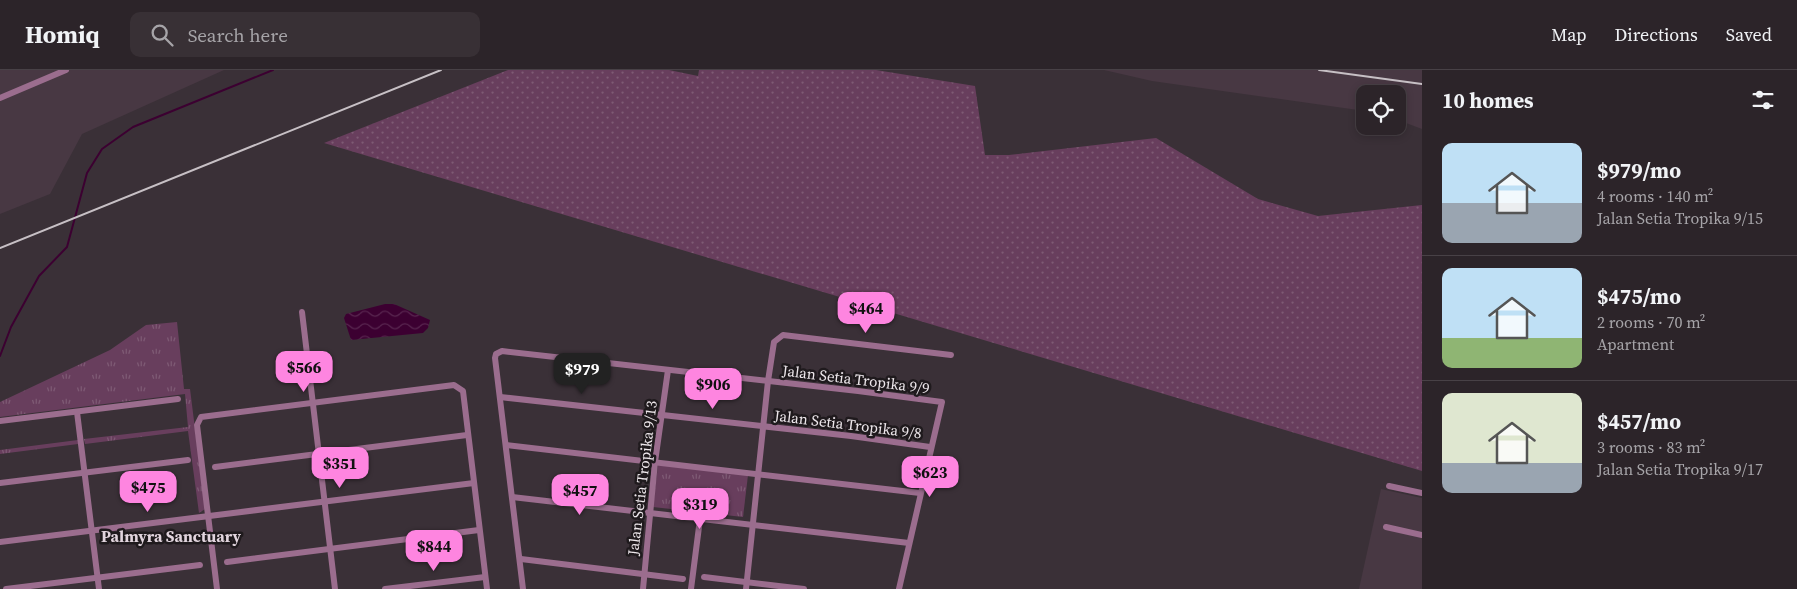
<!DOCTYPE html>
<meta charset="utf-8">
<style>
:root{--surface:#2c2429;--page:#383035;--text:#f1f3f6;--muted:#a6a4a8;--line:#484146;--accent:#fe85e0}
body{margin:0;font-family:"Source Serif 4",serif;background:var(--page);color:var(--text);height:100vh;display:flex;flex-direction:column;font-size:19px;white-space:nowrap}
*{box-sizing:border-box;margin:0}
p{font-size:16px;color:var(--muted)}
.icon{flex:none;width:28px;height:28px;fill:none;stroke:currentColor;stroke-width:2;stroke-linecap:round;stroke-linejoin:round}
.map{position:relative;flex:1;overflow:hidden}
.sheet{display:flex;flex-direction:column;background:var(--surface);width:375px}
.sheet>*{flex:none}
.tools{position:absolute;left:1356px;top:15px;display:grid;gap:10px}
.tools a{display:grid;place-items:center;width:50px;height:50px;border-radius:10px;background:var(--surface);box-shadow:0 2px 8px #0003,0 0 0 1px var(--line);font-size:25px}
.price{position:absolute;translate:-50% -42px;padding:0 11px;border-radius:10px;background:var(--accent);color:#111;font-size:16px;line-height:32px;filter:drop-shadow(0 1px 2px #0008)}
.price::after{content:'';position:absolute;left:50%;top:30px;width:15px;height:11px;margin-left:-8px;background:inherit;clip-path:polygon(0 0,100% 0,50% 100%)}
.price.selected{background:#222;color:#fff}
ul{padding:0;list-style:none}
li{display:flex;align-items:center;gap:15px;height:125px;padding:0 20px}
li+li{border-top:1px solid var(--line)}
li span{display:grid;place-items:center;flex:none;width:140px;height:100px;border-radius:10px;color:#555}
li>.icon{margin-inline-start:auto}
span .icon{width:60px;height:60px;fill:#fffc;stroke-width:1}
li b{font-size:21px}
h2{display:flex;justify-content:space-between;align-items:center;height:60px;padding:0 20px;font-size:21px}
header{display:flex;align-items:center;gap:30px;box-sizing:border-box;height:70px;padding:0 25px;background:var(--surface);border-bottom:1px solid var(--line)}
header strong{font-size:24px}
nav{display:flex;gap:28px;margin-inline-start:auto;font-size:18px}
.search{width:350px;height:45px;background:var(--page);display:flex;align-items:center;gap:12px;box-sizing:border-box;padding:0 18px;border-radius:10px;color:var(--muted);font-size:19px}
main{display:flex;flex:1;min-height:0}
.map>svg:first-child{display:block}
</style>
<header>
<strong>Homiq</strong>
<div class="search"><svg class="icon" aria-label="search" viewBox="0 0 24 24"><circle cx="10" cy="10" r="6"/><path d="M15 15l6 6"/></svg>Search here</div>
<nav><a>Map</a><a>Directions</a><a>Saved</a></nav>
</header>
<main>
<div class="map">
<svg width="1422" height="519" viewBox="0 0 1422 519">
<defs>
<pattern id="grass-dots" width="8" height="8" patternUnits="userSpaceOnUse" patternTransform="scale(1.25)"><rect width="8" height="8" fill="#683e5d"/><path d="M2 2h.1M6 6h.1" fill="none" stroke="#7e5a74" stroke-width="1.8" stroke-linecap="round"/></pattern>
<pattern id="park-tufts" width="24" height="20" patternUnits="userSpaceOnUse" patternTransform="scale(1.25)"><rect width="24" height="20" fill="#683e5d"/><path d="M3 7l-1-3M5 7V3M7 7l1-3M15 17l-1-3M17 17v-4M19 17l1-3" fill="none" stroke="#7e5a74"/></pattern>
<pattern id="water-waves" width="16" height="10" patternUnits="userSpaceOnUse" patternTransform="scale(1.25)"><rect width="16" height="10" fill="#3c0031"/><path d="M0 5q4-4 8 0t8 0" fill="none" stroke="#58254f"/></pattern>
</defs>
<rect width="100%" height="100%" fill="#3a3037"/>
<g fill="#483843">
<polygon points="0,0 224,0 82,64 50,124 0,144"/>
<polygon points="1104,0 1422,0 1422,59 1398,50 1398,24 1365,24 1365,41 1152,11"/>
<polygon points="1381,419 1422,428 1422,519 1359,519"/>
</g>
<polygon fill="url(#grass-dots)" points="508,0 669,0 698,6 699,0 876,0 975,16 985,85 1009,85 1156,68 1258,129 1318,146 1422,135 1422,401 324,73"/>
<g fill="url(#park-tufts)">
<polygon points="177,252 184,319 190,319 205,439 199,443 188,361 85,374 84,369 188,357 185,324 0,347 0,332 110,280 146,255"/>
<polygon points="78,370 78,374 0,384 0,380"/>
<polygon points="658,395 748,405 743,447 653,437"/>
</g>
<polygon fill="url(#water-waves)" points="385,234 394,234 430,250 428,258 423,263 351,270 344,248 346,244"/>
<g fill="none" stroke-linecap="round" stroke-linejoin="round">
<polyline stroke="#3c0031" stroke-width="2" points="0,286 11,257 39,206 67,177 87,103 102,79 133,57 273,0"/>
<g stroke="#9b6d8e" stroke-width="6">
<polyline points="0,28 66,0"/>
<polyline points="302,242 335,519"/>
<polyline points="500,327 851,366 930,377"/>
<polyline points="77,342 99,519"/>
<polyline points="0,351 178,329"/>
<polyline points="506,375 920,423"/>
<polyline points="215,397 467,365"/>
<polyline points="0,413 188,390"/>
<polyline points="1389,416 1422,423"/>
<polyline points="512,427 909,473"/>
<polyline points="1386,457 1422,465"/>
<polyline points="0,472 474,413"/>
<polyline points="521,489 683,509"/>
<polyline points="227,492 479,460"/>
<polyline points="704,507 804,519"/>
<polyline points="6,519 200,495"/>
<polyline points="217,519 197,355 201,347 454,315 463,321 487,519"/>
<polyline points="385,519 485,507"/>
<polyline points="523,519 495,288 496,284 502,281 858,321 942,332 899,519"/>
<polyline points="643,519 655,392 668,300"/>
<polyline points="691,519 700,449"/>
<polyline points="746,519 768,311 774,272 783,265 951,285"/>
</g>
<g stroke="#c7c0c5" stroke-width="2">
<polyline points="1319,0 1422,14"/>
<polyline points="0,178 441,0"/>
</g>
</g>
<g text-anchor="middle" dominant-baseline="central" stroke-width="5" stroke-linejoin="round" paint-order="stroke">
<g font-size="15" fill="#ede7eb" stroke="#1f1a1d">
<text transform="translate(856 309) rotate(7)">Jalan Setia Tropika 9/9</text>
<text transform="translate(848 354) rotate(7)">Jalan Setia Tropika 9/8</text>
<text transform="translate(642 408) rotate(-83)">Jalan Setia Tropika 9/13</text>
</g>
<g font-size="16" font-weight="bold" fill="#e2d5de" stroke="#1f1a1d">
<text x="171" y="466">Palmyra Sanctuary</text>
</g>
</g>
</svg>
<div class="tools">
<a><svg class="icon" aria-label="locate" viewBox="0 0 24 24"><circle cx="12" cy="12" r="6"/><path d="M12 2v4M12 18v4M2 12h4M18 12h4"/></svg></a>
</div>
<b class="price" style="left:866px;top:264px">$464</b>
<b class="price" style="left:304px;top:323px">$566</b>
<b class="price selected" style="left:582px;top:325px">$979</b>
<b class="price" style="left:713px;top:340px">$906</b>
<b class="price" style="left:340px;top:419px">$351</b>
<b class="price" style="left:930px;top:428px">$623</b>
<b class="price" style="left:148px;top:443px">$475</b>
<b class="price" style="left:580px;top:446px">$457</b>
<b class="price" style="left:700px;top:460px">$319</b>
<b class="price" style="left:434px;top:502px">$844</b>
</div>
<section class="sheet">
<h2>10 homes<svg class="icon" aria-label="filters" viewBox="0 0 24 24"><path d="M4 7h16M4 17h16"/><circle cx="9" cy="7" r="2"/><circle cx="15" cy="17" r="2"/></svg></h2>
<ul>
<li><span style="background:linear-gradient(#bfe0f5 60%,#9aa5b1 0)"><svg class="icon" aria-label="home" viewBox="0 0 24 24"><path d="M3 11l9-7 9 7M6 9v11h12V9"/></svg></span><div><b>$979/mo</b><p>4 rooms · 140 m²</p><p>Jalan Setia Tropika 9/15</p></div></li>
<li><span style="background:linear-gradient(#bfe0f5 70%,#8fb573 0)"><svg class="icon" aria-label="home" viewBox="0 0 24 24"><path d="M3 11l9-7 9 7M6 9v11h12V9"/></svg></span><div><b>$475/mo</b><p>2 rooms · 70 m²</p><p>Apartment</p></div></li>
<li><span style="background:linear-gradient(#dfe7d0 70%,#9aa5b1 0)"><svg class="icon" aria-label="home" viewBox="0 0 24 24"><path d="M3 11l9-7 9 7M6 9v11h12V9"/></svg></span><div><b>$457/mo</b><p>3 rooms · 83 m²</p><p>Jalan Setia Tropika 9/17</p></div></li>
</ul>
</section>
</main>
